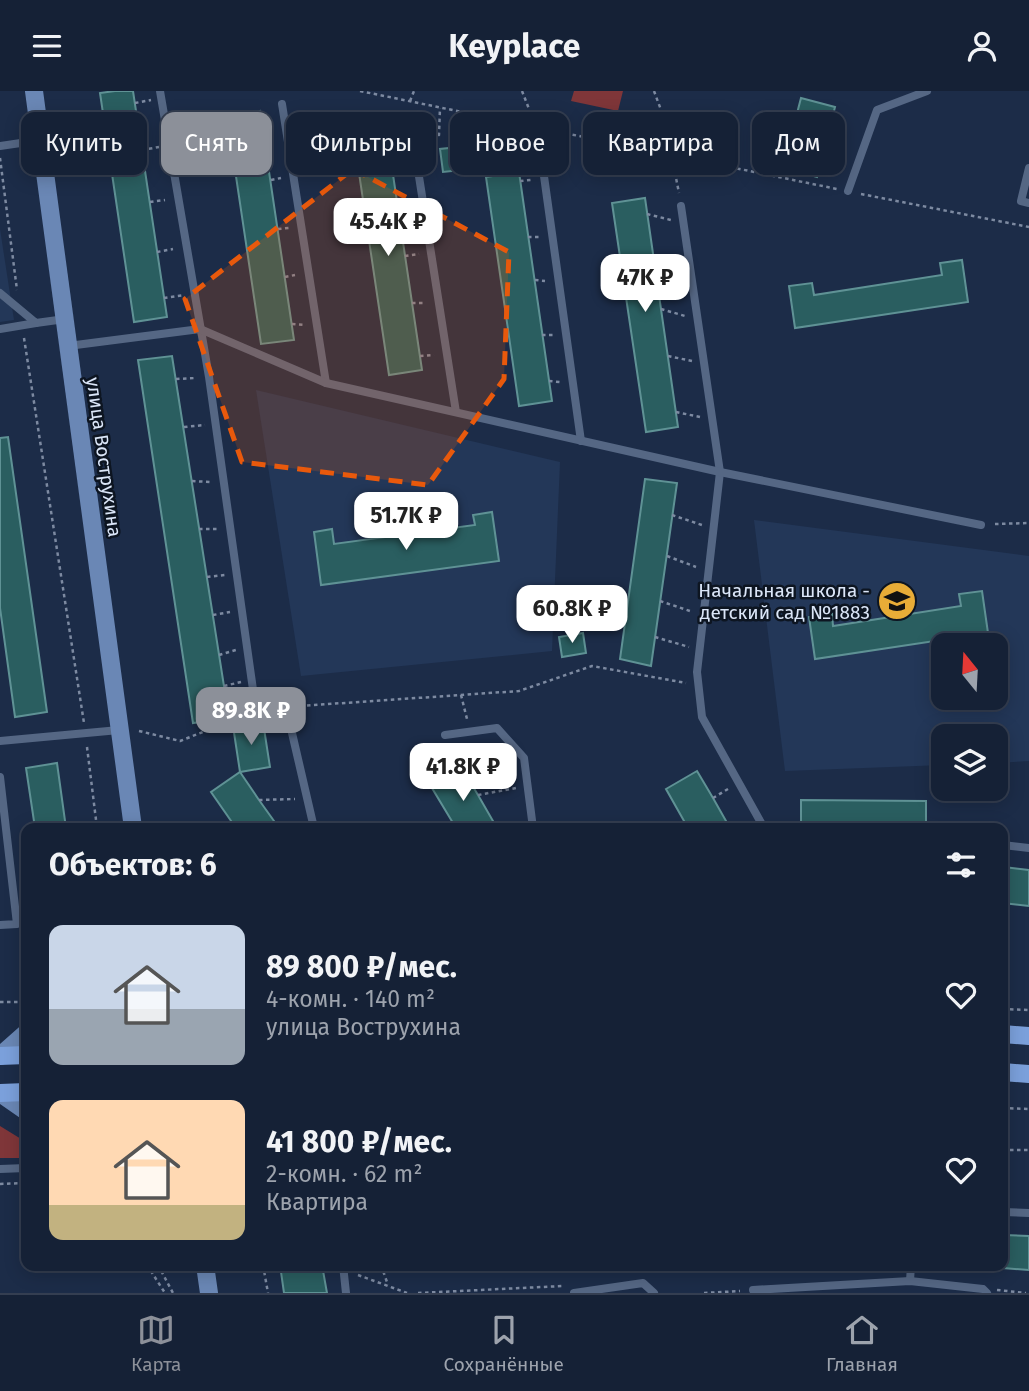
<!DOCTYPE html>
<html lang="ru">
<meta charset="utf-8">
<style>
:root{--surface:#152136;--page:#222e42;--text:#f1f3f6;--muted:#9da3ad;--line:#343e51;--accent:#8c9099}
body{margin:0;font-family:"Fira Sans",sans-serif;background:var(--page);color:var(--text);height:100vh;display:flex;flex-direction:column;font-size:26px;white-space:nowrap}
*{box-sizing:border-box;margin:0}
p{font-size:23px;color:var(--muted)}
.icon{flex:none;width:38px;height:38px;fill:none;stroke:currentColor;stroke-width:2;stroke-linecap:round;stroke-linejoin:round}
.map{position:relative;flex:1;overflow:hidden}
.drawer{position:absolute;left:21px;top:732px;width:987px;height:448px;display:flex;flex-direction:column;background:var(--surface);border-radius:14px;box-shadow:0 4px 18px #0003,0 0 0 2px var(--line)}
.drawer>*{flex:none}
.hud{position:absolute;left:21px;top:21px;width:987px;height:63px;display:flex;gap:14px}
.needle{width:46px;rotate:342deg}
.controls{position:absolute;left:931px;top:542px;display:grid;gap:14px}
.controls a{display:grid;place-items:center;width:77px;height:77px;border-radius:14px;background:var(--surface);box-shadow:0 4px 18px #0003,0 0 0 2px var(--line);font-size:35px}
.price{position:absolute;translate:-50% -60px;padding:0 16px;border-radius:14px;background:#fff;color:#222;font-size:23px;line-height:46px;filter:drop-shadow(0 2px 4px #0008)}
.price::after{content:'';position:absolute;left:50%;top:42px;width:21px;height:16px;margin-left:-10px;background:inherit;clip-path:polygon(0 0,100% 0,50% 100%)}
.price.selected{background:var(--accent);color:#fff}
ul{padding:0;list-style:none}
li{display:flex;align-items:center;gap:21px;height:175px;padding:0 28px}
li span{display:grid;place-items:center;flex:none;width:196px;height:140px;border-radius:14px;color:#555}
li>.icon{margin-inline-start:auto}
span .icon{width:84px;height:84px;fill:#fffc;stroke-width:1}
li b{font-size:30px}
h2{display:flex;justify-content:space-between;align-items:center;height:84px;padding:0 28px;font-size:30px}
.tag{padding:0 24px;border-radius:14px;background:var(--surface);box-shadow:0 4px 18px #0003,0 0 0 2px var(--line);font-size:24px;line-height:63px}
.tag.selected{background:var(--accent);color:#fff}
header{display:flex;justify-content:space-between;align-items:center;height:91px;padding:0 28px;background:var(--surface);font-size:32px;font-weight:700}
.dock{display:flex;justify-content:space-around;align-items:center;height:98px;border-top:2px solid var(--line);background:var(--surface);font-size:19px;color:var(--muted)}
.dock a{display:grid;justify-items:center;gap:4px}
.dock .selected{color:var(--accent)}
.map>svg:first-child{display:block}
</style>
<header><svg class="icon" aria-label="menu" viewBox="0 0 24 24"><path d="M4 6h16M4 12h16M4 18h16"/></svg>Keyplace<svg class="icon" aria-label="person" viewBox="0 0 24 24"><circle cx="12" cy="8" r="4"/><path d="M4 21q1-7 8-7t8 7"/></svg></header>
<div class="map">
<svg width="1029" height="1202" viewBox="0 0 1029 1202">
<rect width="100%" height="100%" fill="#1c2c48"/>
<g fill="#233758" fill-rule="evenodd">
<polygon points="0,138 14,229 0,231"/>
<polygon points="256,299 560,371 552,560 301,585"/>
<path d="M754 429 1029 465V670L996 672V646H943V674L785 680ZM943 555H996V607H943Z"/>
</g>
<g fill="#7f3639">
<polygon points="574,0 623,0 618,20 571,10"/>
<polygon points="0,1035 26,1051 26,1067 0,1067"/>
</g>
<g fill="#2a5e60" stroke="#5f9295" stroke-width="2">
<polygon points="115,0 133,0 167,226 134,231 100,2"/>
<polygon points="801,7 835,16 817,86 783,76"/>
<polygon points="260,20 294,249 261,253 227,25"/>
<polygon points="388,50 422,279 389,284 355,55"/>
<polygon points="458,56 461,79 443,81 440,58"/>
<polygon points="519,81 552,310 519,315 486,86"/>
<polygon points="645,107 678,336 646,341 612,112"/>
<polygon points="962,169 968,211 795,237 789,195 812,192 814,204 942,184 940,172"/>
<polygon points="172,265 229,627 193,632 138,269"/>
<polygon points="8,346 47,621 15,626 0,517 0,347"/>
<polygon points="645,388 677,392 651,575 620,568"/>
<polygon points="492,421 499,470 321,494 314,441 332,438 334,453 475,434 473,424"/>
<polygon points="982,500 988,542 815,568 809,526 832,523 833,535 961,515 959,503"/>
<polygon points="583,542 586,562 562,566 559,546"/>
<polygon points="263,631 270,676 240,681 233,635"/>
<polygon points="57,672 66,737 35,737 26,677"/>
<polygon points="463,679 478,704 497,737 456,737 432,697"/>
<polygon points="697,680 713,707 730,737 688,737 666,698"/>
<polygon points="240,681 259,709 279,737 236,737 211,701"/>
<polygon points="801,709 926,710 926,737 801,737"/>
<polygon points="1004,776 1029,779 1029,815 1003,812"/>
<polygon points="1003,1144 1029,1145 1029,1179 1003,1177"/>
<polygon points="280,1174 322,1174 327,1202 284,1202"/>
</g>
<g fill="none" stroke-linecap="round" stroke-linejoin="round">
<g stroke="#7d8aa1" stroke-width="2.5" stroke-dasharray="3.5 3.5" stroke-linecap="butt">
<polyline points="360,0 837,98"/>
<polyline points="522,0 536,36 541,67"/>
<polyline points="654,0 664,27 679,102"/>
<polyline points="410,10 414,0"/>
<polyline points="135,12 151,9"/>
<polyline points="263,38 274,38"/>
<polyline points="424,42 439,44 440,17"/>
<polyline points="142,59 159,56"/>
<polyline points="391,66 405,66"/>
<polyline points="0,67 17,199"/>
<polyline points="271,89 281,87"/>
<polyline points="520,90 531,89"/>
<polyline points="861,103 1029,136"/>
<polyline points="150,111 165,109"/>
<polyline points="398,116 412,114"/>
<polyline points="647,123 671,129"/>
<polyline points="278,138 289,137"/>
<polyline points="528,146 539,146"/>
<polyline points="157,161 173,158"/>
<polyline points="405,165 419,163"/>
<polyline points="654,170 675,171"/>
<polyline points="285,186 295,184"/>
<polyline points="535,189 545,190"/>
<polyline points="164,207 184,204"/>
<polyline points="412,212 426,212"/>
<polyline points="661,218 685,225"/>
<polyline points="292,233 306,234"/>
<polyline points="542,244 553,244"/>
<polyline points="24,247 84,632"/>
<polyline points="420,265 434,264"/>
<polyline points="668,265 692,270"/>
<polyline points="176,288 196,287"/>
<polyline points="549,290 560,291"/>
<polyline points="676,321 700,326"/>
<polyline points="184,336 205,334"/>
<polyline points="192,390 210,391"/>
<polyline points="672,424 702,434"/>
<polyline points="995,433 1029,432"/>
<polyline points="199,438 217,438"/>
<polyline points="667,465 696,476"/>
<polyline points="207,486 225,484"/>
<polyline points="660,510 690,520"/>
<polyline points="213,524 230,521"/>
<polyline points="655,546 689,556"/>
<polyline points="219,564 236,559"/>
<polyline points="224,595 241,591"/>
<polyline points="461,604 467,628"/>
<polyline points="300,615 519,600 592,575 686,592"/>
<polyline points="139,640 180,650 246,624"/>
<polyline points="87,656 97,737"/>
<polyline points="478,704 516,697"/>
<polyline points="713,707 728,698"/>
<polyline points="259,709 295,708"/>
<polyline points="0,911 19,911 26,905"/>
<polyline points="1003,918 1029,919"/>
<polyline points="1003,1017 1029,1018"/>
<polyline points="1003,1059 1029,1059"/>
<polyline points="0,1093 26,1092"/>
<polyline points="147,1174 165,1202"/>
<polyline points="158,1174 173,1202"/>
<polyline points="263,1174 268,1202"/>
<polyline points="381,1174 388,1194"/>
<polyline points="358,1184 407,1202"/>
<polyline points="997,1199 1026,1202"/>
<polyline points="418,1202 563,1195"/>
<polyline points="704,1202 740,1200"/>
</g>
<g stroke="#556784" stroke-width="8">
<polyline points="160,0 209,286 256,620 286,616 314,737"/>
<polyline points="282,13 326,292"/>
<polyline points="412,41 456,321"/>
<polyline points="0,55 41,49"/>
<polyline points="1029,77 1021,110 1029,112"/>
<polyline points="543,78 581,350"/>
<polyline points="848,100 877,19 927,0"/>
<polyline points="681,115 720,381 697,581 702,626 764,737"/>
<polyline points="0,202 36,232 65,228"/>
<polyline points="0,238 36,232"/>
<polyline points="68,255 200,238 326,292 720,381 981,434"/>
<polyline points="445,644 497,637 524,667 533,737"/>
<polyline points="0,650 119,639"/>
<polyline points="0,686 17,833 0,834"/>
<polyline points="1003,754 1029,757"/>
<polyline points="0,1078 26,1077"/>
<polyline points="1003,1121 1029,1122"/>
<polyline points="343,1174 346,1202"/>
<polyline points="910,1190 911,1174"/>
<polyline points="753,1199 910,1190 983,1198 987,1202"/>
<polyline points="574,1202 643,1192 654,1202"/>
</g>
<g stroke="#6a87b5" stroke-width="18">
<polyline points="34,0 133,737"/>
<polyline points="0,965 26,942"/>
<polyline points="0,1002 26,1020"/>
<polyline points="205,1174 209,1202"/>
</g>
<g stroke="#7ba0db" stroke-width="18">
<polyline points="1003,943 1029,945"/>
<polyline points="0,965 26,964"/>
<polyline points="1003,981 1029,983"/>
<polyline points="0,1002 26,1001"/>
</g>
</g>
<path fill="#e8590c" fill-opacity="0.2" stroke="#e8590c" stroke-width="5" stroke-dasharray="14 9" stroke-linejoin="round" d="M353 78 509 161 504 288 428 394 242 371 185 208Z"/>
<defs>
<symbol id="school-disc" viewBox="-11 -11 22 22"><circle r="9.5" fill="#e8ac37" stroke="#0d1521"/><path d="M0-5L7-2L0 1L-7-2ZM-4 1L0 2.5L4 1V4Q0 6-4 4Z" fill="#111"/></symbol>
</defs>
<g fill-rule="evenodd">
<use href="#school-disc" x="875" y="488" width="44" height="44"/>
</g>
<g text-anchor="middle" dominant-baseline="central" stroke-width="5" stroke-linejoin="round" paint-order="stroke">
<g font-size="19" fill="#dbe6f8" stroke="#0d1521">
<text transform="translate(104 366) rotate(82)">улица Вострухина</text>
</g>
<g font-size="19" fill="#dbe6f8" stroke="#0d1521" text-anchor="end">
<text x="870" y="499">Начальная школа -<tspan x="870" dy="22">детский сад №1883</tspan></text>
</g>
</g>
</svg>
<div class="controls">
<a><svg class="needle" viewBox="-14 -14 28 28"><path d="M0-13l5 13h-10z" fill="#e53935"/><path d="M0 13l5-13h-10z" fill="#9da3ad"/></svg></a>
<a><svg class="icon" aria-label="layers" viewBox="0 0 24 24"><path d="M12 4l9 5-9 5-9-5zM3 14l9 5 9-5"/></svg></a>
</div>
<b class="price" style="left:388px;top:167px">45.4K ₽</b>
<b class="price" style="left:645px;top:223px">47K ₽</b>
<b class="price" style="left:406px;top:461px">51.7K ₽</b>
<b class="price" style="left:572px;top:554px">60.8K ₽</b>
<b class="price selected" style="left:251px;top:656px">89.8K ₽</b>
<b class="price" style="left:463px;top:712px">41.8K ₽</b>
<div class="hud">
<a class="tag">Купить</a>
<a class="tag selected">Снять</a>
<a class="tag">Фильтры</a>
<a class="tag">Новое</a>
<a class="tag">Квартира</a>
<a class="tag">Дом</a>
</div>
<section class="drawer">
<h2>Объектов: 6<svg class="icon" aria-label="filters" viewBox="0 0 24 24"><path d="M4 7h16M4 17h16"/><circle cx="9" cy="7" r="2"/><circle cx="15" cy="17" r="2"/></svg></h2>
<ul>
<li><span style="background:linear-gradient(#c9d6e8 60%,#9aa5b1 0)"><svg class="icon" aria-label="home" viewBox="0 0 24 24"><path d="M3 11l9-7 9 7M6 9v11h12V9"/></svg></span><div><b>89 800 ₽/мес.</b><p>4-комн. · 140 m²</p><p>улица Вострухина</p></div><svg class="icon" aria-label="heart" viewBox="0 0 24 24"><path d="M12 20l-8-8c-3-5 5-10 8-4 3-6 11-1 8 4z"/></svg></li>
<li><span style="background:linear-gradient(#ffd9b3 75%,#c2b280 0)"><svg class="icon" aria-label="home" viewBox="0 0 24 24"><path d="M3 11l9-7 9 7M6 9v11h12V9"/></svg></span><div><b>41 800 ₽/мес.</b><p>2-комн. · 62 m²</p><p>Квартира</p></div><svg class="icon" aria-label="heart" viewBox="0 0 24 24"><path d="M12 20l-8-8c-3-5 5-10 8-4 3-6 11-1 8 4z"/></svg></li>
</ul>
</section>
</div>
<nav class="dock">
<a class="selected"><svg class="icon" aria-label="map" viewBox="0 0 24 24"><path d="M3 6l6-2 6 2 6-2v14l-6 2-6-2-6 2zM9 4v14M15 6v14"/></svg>Карта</a>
<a><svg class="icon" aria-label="saved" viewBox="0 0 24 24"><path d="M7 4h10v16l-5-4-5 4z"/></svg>Сохранённые</a>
<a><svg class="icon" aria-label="home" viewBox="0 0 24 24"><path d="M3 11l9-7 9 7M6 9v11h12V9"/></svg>Главная</a>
</nav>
